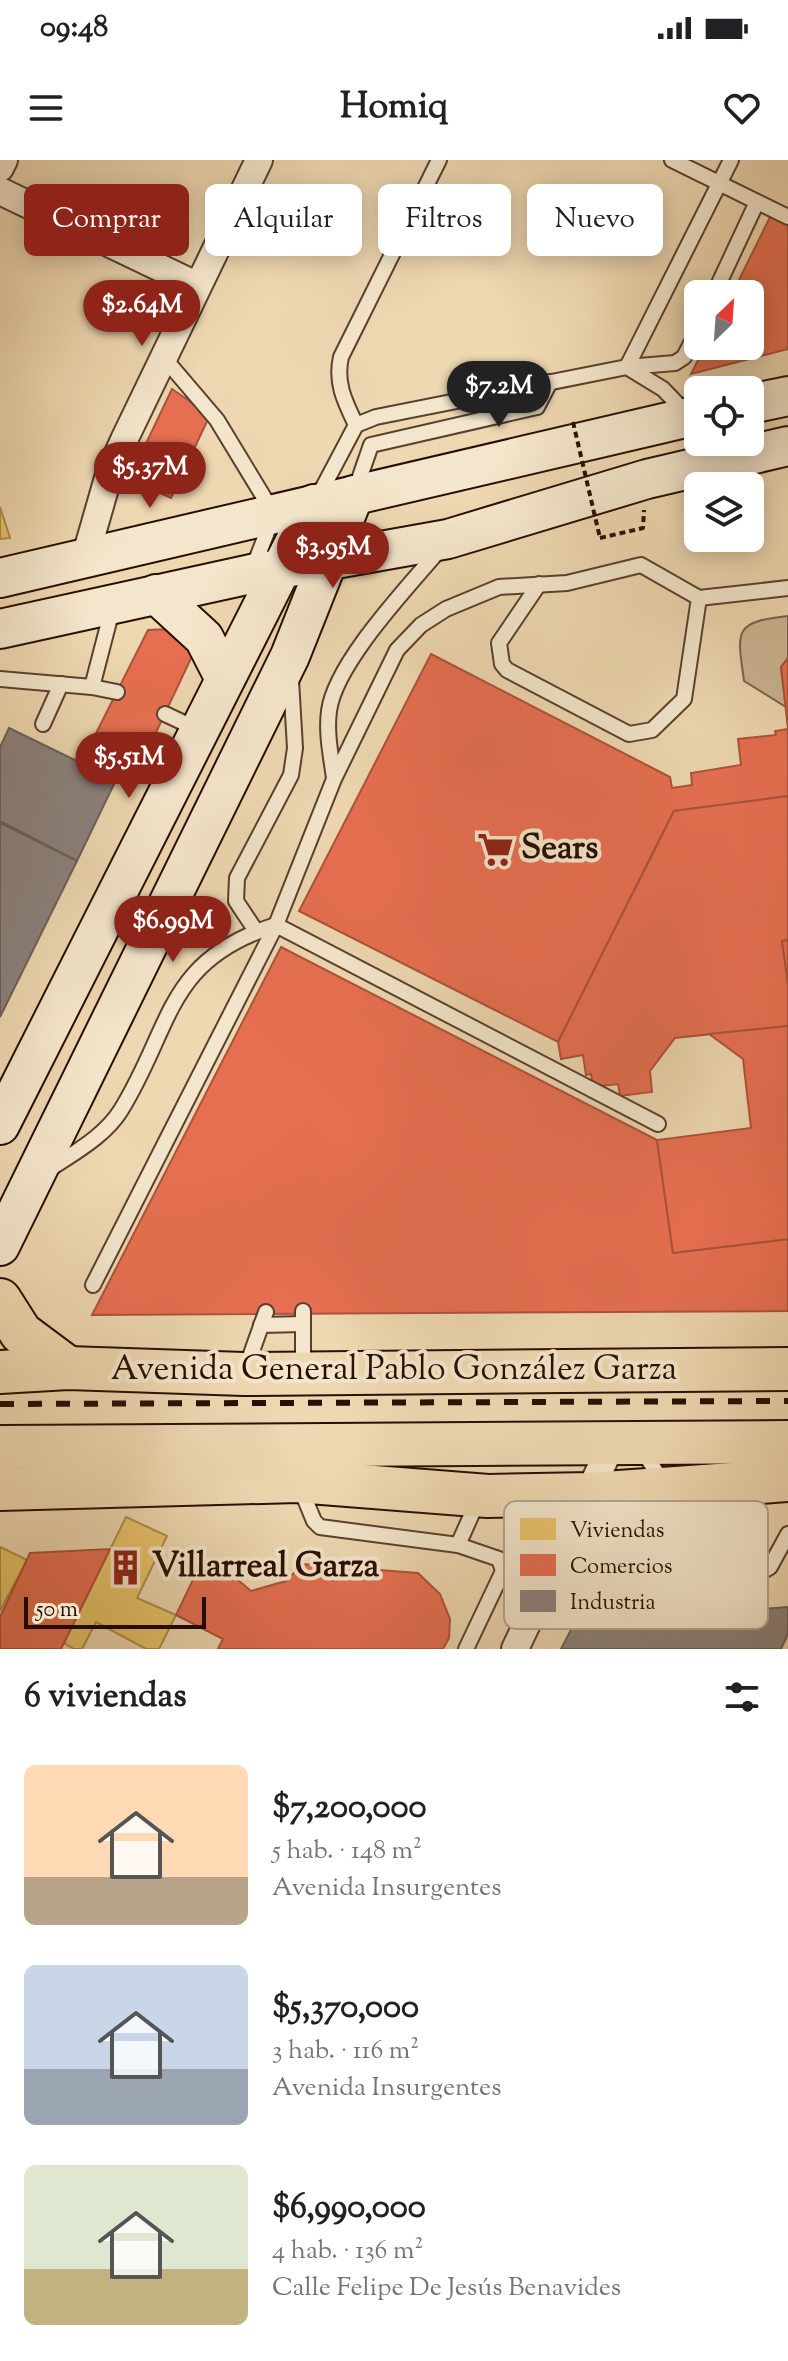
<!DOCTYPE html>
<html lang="es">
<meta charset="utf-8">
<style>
:root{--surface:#fff;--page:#f6f6f6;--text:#202124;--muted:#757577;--accent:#8f2418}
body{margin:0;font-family:"Sorts Mill Goudy",serif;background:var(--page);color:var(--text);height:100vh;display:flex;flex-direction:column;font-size:30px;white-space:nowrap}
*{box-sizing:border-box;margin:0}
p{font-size:26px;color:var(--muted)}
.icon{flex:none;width:44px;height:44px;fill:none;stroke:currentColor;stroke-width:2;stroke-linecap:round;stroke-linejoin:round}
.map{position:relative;height:1489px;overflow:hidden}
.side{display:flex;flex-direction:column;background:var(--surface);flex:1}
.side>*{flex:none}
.guide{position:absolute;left:24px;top:24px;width:740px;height:72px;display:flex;gap:16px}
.needle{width:52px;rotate:25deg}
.tools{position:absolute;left:684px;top:120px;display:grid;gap:16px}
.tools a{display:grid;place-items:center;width:80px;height:80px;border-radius:12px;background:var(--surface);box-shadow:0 4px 20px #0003;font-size:40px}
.scale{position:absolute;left:24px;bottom:20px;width:182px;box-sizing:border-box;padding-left:8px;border:4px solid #270e03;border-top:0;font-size:22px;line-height:28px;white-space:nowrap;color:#270e03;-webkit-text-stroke:6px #f4e6cc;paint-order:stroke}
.price{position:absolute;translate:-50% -68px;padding:0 18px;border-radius:28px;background:var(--accent);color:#fff;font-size:26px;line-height:52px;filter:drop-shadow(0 2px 4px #0008)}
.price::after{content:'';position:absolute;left:50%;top:48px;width:24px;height:18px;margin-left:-12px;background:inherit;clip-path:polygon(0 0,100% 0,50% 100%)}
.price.current{background:#222;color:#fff}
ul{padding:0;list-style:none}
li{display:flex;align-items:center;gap:24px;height:200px;padding:0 24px}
li span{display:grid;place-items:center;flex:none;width:224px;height:160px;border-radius:12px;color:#555}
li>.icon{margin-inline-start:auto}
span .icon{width:96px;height:96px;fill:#fffc;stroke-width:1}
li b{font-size:34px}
h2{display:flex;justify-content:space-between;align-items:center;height:96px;padding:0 24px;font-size:34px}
.tag{padding:0 28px;border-radius:12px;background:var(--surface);box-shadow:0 4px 20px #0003;font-size:28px;line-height:72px}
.tag.current{background:var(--accent);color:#fff}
.status{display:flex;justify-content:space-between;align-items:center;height:56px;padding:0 40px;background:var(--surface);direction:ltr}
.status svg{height:22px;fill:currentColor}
header{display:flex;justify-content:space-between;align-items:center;height:104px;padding:0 24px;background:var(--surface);font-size:36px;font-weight:700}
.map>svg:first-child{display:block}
</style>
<div class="status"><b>09:48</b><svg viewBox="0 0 49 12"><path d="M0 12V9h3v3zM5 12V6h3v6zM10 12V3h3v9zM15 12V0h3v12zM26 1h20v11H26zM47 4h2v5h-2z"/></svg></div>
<header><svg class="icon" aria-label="menu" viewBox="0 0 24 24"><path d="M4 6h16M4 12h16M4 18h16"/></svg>Homiq<svg class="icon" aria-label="heart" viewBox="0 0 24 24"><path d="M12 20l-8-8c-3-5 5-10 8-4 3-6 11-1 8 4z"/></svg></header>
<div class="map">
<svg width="788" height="1489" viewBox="0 0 788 1489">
<rect width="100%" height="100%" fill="#eed8b1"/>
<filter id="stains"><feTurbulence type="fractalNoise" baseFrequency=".0025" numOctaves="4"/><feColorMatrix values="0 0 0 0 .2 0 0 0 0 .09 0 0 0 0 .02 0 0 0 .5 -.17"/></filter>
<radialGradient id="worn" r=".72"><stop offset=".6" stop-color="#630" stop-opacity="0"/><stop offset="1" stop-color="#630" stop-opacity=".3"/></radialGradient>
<path fill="#ccb693" stroke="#7a624b" stroke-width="2" d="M788 456V498L781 507 786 547 744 521C737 470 733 462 788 456Z"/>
<g fill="#e9c46a" stroke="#af8d4b" stroke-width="2">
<polygon points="0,347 10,378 0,379"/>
<polygon points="126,1357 167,1376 137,1438 176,1455 159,1489 146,1489 96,1462 82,1489 74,1489 64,1483"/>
<polygon points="0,1387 27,1400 0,1451"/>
</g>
<g fill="#e76f51" stroke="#ad523a" stroke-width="2">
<polygon points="772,53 788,60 788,189 691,214 705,186 750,186 750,134 732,134"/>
<polygon points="172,229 210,255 171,338 129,319"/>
<polygon points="169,469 194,492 135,617 86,593 148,470"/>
<polygon points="431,494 670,617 672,628 692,625 691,613 741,605 738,579 776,575 775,571 788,569 781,507 788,498 788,636 674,651 558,882 299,751"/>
<polygon points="788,636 788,780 782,781 788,823 788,866 675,878 650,911 652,932 620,936 618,924 593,927 591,914 586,915 583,895 561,899 558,882 674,651"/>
<polygon points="788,780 788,823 782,781"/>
<polygon points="281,787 657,980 673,1093 788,1079 788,1151 92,1155"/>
<polygon points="788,866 788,1079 673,1093 657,980 751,968 743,899 709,874"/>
<polygon points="110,1389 61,1489 0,1489 0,1457 30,1393"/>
<polygon points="202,1401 226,1410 251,1431 286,1421 303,1404 418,1413 440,1434 450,1459 449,1478 443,1489 218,1489 223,1479 176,1455"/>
</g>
<g fill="#8a817c" stroke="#6c5e58" stroke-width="2">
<polygon points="9,568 116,620 77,701 0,661 0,587"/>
<polygon points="0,663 77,701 0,857"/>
<polygon points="788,1447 788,1474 781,1489 561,1489 574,1464"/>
</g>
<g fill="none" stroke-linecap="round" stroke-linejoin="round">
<defs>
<g id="lane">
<polyline points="672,0 788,57"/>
<polyline points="714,134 756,44"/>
<polyline points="165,199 217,260 274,354 252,411"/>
<polyline points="627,207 731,0"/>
<polyline points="627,207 663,229 686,253"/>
<path d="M356 265C345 242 335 223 341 197L439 0"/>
<polyline points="355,331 371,285 537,247 550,222"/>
<polyline points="318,337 356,265 376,257 627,207 675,203 684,197 698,170"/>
<polyline points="539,424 499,483 502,504 507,510 629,574 652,570 684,539 699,438 788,428"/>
<polyline points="0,519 92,527 117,532"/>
<polyline points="92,527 112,450"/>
<polyline points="165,554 197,569"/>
<polyline points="43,564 61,524"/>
<path d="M334 618C331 596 326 573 329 551 335 503 409 426 441 388"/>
<polyline points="256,771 236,741 237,718 291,615 295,588 291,520"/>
<path d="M50 1009C75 992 105 976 121 950 173 866 165 800 276 765L658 964"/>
<polyline points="93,1125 276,765 334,619 397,490 421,465 446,449 499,427 567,423 641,405 699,438"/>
<polyline points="303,1151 303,1209"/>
<polyline points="261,1165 303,1164"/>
<polyline points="246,1208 266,1152"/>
<polyline points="642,1290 727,1420"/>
<polyline points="300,1327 314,1361 320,1367 458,1385 499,1399 503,1411 466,1489"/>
<polyline points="458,1385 479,1338"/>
<polyline points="546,1427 753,1417 770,1407 788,1374"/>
</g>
<g id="street">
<polyline points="0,8 4,0"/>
<polyline points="0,31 196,125"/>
<polyline points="85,398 110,311 124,280 259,0"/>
<polyline points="515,1489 612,1284"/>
</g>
<g id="secondary">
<polyline points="750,244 788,236"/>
<polyline points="0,418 698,255"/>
<polyline points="156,434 204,478 225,519"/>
<polyline points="0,469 251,414 448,379 647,319 788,286"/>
<polyline points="0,965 314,344"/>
<polyline points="0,1086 290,496 354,335"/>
</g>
<g id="primary">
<polyline points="0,1140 21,1173 68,1208"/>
<polyline points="0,1212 68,1208 244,1214 788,1209"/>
<polyline points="0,1287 788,1282"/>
<polyline points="0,1329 297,1321 488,1336 590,1334 788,1320"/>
</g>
</defs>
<use href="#lane" stroke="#59402e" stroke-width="18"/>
<use href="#street" stroke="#59402e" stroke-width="30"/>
<use href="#secondary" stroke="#270e03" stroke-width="42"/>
<use href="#primary" stroke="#270e03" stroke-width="46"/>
<polyline stroke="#270e03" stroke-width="4" stroke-dasharray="6 4" stroke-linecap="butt" points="600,378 643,368 644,350"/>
<use href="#lane" stroke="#f4e6cc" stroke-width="14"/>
<use href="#street" stroke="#f4e6cc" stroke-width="26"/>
<use href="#secondary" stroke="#f4e6cc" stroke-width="38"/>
<use href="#primary" stroke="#eed8b1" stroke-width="42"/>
<polyline stroke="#270e03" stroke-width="6" stroke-dasharray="14 14" stroke-linecap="butt" points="0,1244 788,1241"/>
<polyline stroke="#270e03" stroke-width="4" stroke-dasharray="6 4" stroke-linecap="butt" points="573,262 600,378"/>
</g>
<defs>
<symbol id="supermarket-bare" viewBox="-9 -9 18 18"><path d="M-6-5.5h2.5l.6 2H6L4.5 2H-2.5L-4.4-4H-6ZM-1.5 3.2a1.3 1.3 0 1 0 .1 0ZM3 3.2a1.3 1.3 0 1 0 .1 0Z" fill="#8f2418" stroke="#f4e6cc" stroke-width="2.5" paint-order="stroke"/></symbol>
<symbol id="building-bare" viewBox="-9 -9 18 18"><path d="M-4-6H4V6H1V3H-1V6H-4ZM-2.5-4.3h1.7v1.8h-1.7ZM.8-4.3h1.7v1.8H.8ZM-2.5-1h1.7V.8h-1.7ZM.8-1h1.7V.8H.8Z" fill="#8f2418" stroke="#f4e6cc" stroke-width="2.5" paint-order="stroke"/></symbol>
</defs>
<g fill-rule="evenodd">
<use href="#supermarket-bare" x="470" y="664" width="51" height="51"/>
<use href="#building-bare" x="100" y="1382" width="51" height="51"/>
</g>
<g text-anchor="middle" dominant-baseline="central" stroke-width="8" stroke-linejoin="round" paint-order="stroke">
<g font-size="34" font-weight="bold" fill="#270e03" stroke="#f4e6cc" text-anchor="start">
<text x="521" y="689">Sears</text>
<text x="152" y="1407">Villarreal Garza</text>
</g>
<g font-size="34" fill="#270e03" stroke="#f4e6cc">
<text x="394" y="1210">Avenida General Pablo González Garza</text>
</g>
</g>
<rect x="504" y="1341" width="264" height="128" rx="12" fill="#f4e6cc" stroke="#b6a590" stroke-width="2"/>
<rect x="520" y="1358" width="36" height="22" fill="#e9c46a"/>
<rect x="520" y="1394" width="36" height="22" fill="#e76f51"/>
<rect x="520" y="1430" width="36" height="22" fill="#8a817c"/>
<g font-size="22" fill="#270e03">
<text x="570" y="1377">Viviendas</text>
<text x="570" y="1413">Comercios</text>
<text x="570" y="1449">Industria</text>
</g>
<rect width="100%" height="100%" filter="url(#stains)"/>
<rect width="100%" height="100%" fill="url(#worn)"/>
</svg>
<div class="tools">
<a><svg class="needle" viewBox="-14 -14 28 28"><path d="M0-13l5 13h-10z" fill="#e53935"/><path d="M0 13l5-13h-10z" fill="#757577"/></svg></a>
<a><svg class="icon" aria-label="locate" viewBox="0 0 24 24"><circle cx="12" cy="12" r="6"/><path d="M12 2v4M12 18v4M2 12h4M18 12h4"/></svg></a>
<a><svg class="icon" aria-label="layers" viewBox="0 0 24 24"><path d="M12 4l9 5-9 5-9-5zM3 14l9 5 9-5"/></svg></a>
</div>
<div class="scale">50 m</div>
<b class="price" style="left:142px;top:188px">$2.64M</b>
<b class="price current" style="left:499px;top:269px">$7.2M</b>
<b class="price" style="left:150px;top:350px">$5.37M</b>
<b class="price" style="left:333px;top:430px">$3.95M</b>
<b class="price" style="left:129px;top:640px">$5.51M</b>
<b class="price" style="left:173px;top:804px">$6.99M</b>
<div class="guide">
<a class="tag current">Comprar</a>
<a class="tag">Alquilar</a>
<a class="tag">Filtros</a>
<a class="tag">Nuevo</a>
</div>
</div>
<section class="side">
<h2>6 viviendas<svg class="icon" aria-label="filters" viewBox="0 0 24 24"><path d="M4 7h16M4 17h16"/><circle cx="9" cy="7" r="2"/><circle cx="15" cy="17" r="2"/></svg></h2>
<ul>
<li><span style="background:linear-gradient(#ffd9b3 70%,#b9a48a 0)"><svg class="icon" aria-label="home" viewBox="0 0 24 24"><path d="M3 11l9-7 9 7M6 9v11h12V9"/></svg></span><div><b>$7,200,000</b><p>5 hab. · 148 m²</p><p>Avenida Insurgentes</p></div></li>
<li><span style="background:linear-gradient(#c9d6e8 65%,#9aa5b1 0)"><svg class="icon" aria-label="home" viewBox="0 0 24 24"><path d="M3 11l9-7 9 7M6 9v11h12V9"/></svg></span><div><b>$5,370,000</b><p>3 hab. · 116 m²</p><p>Avenida Insurgentes</p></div></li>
<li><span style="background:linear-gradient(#dfe7d0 65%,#c2b280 0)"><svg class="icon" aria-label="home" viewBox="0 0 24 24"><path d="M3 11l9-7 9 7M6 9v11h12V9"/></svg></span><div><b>$6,990,000</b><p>4 hab. · 136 m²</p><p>Calle Felipe De Jesús Benavides</p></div></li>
</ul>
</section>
